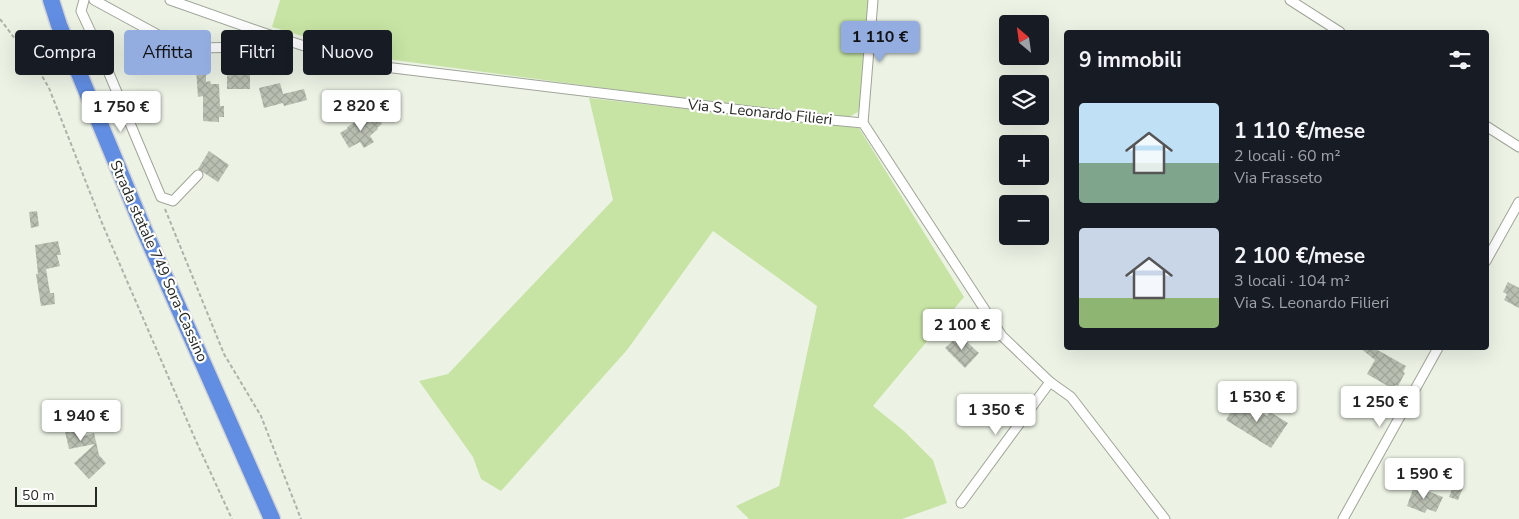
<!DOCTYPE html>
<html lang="it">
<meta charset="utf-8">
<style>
:root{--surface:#171b24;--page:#20242c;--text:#f1f3f6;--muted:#9ea1a6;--accent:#94ade0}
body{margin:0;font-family:"Nunito Sans",sans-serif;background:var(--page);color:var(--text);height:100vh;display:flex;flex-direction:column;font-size:19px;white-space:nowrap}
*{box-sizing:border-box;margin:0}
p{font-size:16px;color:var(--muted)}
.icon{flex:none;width:28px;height:28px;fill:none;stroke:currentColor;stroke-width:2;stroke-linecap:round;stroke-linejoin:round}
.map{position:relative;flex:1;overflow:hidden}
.details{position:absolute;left:1064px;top:30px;width:425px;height:320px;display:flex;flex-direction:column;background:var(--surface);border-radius:5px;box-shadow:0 5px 20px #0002}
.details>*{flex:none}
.hud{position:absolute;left:15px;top:30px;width:475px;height:45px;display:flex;gap:10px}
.needle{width:32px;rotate:331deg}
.tools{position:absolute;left:999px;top:15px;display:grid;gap:10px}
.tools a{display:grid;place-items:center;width:50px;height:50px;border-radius:5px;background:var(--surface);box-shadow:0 5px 20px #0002;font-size:25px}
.scale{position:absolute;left:15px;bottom:12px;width:82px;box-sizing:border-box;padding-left:5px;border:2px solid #272924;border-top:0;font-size:14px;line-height:18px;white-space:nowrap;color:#272924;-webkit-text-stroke:4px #fff;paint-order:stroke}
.price{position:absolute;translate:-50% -42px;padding:0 11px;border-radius:5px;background:#fff;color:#222;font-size:16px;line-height:32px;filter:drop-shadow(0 1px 2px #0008)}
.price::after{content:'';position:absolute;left:50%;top:30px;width:15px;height:11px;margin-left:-8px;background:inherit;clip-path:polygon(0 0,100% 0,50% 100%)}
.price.selected{background:var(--accent);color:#111}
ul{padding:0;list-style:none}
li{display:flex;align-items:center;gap:15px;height:125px;padding:0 15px}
li span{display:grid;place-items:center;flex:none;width:140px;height:100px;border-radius:5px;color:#555}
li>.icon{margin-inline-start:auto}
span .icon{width:60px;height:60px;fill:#fffc;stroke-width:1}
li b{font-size:21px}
h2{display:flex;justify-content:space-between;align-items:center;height:60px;padding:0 15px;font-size:21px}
.chip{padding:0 18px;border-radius:5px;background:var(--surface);box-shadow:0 5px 20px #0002;font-size:18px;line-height:45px}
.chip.selected{background:var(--accent);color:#111}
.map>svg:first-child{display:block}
</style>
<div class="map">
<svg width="1519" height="519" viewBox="0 0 1519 519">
<defs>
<pattern id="building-cross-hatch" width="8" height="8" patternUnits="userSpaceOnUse" patternTransform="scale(1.25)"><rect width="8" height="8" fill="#b9c0b2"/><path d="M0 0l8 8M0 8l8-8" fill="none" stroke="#9fa599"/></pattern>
</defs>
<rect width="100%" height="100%" fill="#ecf3e5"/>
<g fill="#c7e4a4">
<polygon points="280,0 869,0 862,101 858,112 847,118 768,110 372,57 272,27"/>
<polygon points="589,98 859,128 964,297 873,406 904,431 933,460 947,503 902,519 749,519 736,506 779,486 817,306 713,231 627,350 501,491 481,479 473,457 419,381 448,374 613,200"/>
</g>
<g fill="url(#building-cross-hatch)">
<polygon points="250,54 250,89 227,89 227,55"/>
<polygon points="189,61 206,61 206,82 210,81 211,84 219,84 220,106 224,106 224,117 219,117 219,122 203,121 203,96 198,97 196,69 189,70"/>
<polygon points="280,83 283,94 304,89 307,100 284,106 283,103 264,108 259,88"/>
<polygon points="377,115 382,124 377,128 378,129 370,136 374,142 364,148 360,142 349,148 340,133 348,128 347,127 360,119 361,121 370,116 371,118"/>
<polygon points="209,151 229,165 218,182 198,169"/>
<polygon points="37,211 39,226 31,228 29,212"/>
<polygon points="58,241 61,255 57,255 60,266 46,269 50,293 54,293 55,304 41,306 36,274 38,274 35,245"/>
<polygon points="1508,282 1519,288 1519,308 1504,300 1507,294 1503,292"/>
<polygon points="959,335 979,353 965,368 945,348"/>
<polygon points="1360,348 1374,348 1406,366 1403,372 1405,373 1398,386 1395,385 1393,389 1367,374 1375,360"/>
<polygon points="1239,398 1267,416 1270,412 1288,423 1271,448 1226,420"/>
<polygon points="77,404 84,436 94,433 99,455 106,463 89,479 74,463 95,444 69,449 61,414 67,406"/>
<polygon points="1455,482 1464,485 1458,500 1449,497"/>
<polygon points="1414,486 1443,497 1436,512 1427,509 1425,513 1407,506"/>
</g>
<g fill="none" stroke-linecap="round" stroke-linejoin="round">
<defs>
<g id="street">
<polyline points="84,0 81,11 100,52 161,197 173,201 198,175"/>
<polyline points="94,0 173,43 198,48 249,47 274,36"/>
<polyline points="170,0 261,32 360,64 790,116 863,123 1002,336 1050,382 1071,397 1165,519"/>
<polyline points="1290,0 1340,32"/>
<polyline points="863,123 873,0"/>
<polyline points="1486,126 1519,147"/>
<polyline points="1486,261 1519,202"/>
<polyline points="961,503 1050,382"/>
<polyline points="1343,519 1438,348"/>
</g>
<polyline id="highway" points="51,0 59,25 144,230 272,519"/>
</defs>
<use href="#street" stroke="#9fa598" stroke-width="11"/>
<use href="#highway" stroke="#d4d4d3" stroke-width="19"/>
<g stroke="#adb3a8" stroke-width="2" stroke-dasharray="4 2.5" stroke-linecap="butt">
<polyline points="0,19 38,69 49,88 102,223 196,441 232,519"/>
<polyline points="165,209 224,354 261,416 301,519"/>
</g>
<use href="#street" stroke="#fff" stroke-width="9"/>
<use href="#highway" stroke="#618de2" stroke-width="16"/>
</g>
<g text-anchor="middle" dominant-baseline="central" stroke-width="4.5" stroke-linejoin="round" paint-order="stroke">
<g font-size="15" fill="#272924" stroke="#fff">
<text transform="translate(760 112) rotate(6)">Via S. Leonardo Filieri</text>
<text transform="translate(159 261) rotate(66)">Strada statale 749 Sora-Cassino</text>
</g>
</g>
</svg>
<div class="tools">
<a><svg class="needle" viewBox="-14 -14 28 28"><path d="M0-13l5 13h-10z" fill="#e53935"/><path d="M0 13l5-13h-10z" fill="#9ea1a6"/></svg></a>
<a><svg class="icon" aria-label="layers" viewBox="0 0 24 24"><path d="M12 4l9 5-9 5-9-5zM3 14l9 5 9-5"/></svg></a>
<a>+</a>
<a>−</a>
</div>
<div class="scale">50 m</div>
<b class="price selected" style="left:880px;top:63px">1 110 €</b>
<b class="price" style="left:361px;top:132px">2 820 €</b>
<b class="price" style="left:121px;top:133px">1 750 €</b>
<b class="price" style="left:962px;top:351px">2 100 €</b>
<b class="price" style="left:1257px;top:423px">1 530 €</b>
<b class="price" style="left:1380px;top:428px">1 250 €</b>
<b class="price" style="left:996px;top:436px">1 350 €</b>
<b class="price" style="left:81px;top:442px">1 940 €</b>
<b class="price" style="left:1424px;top:500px">1 590 €</b>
<div class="hud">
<a class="chip">Compra</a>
<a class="chip selected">Affitta</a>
<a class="chip">Filtri</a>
<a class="chip">Nuovo</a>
</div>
<section class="details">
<h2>9 immobili<svg class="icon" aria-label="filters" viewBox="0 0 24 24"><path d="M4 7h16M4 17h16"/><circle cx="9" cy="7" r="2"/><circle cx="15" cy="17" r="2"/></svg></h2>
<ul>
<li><span style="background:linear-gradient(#bfe0f5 60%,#7fa58c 0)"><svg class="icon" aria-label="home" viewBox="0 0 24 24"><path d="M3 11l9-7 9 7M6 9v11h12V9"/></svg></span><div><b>1 110 €/mese</b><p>2 locali · 60 m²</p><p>Via Frasseto</p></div></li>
<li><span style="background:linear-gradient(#c9d6e8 70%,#8fb573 0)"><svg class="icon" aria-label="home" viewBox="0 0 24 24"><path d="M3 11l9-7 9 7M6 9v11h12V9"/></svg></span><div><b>2 100 €/mese</b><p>3 locali · 104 m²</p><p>Via S. Leonardo Filieri</p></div></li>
</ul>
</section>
</div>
